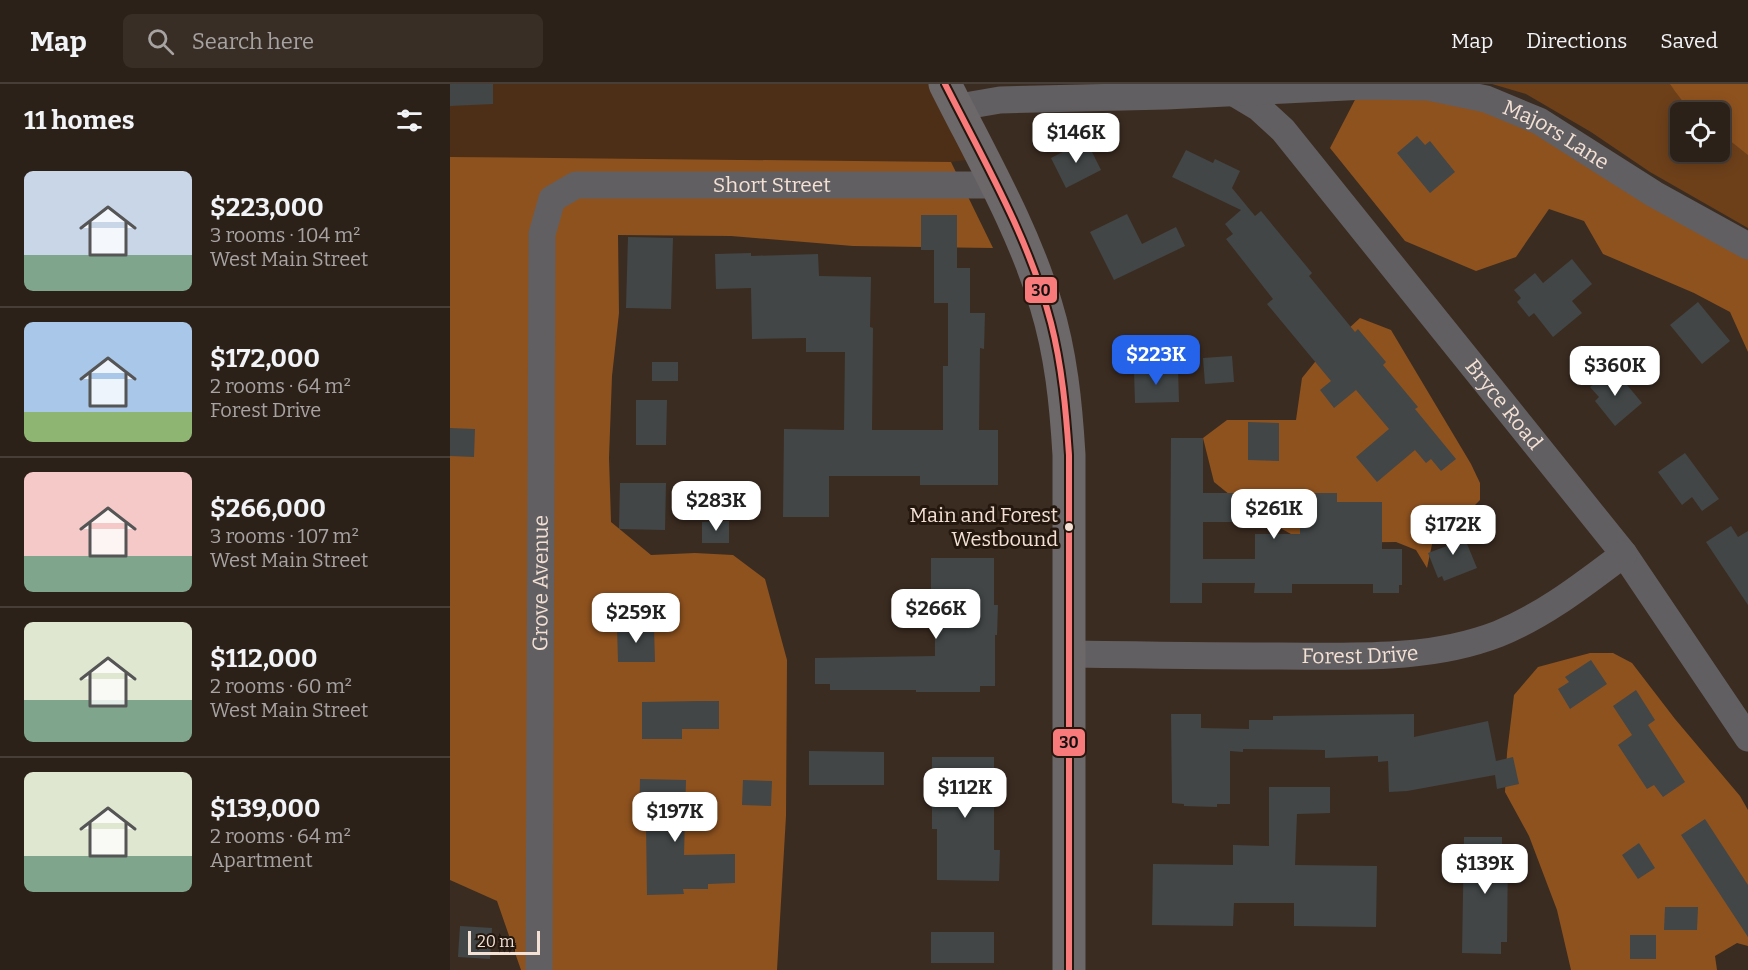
<!DOCTYPE html>
<meta charset="utf-8">
<style>
:root{--surface:#2c2119;--page:#382e26;--text:#f1f3f6;--muted:#a6a3a2;--line:#483e38;--accent:#2563eb}
body{margin:0;font-family:Bitter,serif;background:var(--page);color:var(--text);height:100vh;display:flex;flex-direction:column;font-size:22px;white-space:nowrap}
*{box-sizing:border-box;margin:0}
p{font-size:20px;color:var(--muted)}
.icon{flex:none;width:33px;height:33px;fill:none;stroke:currentColor;stroke-width:2;stroke-linecap:round;stroke-linejoin:round}
.map{position:relative;flex:1;overflow:hidden}
.side{display:flex;flex-direction:column;background:var(--surface);width:450px}
.side>*{flex:none}
.controls{position:absolute;left:1220px;top:18px;display:grid;gap:12px}
.controls a{display:grid;place-items:center;width:60px;height:60px;border-radius:9px;background:var(--surface);box-shadow:0 3px 15px #0003,0 0 0 2px var(--line);font-size:30px}
.scale{position:absolute;left:18px;bottom:15px;width:72px;box-sizing:border-box;padding-left:6px;border:3px solid #f3e1d5;border-top:0;font-size:16px;line-height:21px;white-space:nowrap;color:#f3e1d5;-webkit-text-stroke:4px #23170e;paint-order:stroke}
.price{position:absolute;translate:-50% -51px;padding:0 14px;border-radius:12px;background:#fff;color:#222;font-size:20px;line-height:39px;filter:drop-shadow(0 2px 3px #0008)}
.price::after{content:'';position:absolute;left:50%;top:36px;width:18px;height:14px;margin-left:-9px;background:inherit;clip-path:polygon(0 0,100% 0,50% 100%)}
.price.selected{background:var(--accent);color:#fff}
ul{padding:0;list-style:none}
li{display:flex;align-items:center;gap:18px;height:150px;padding:0 24px}
li+li{border-top:2px solid var(--line)}
li span{display:grid;place-items:center;flex:none;width:168px;height:120px;border-radius:9px;color:#555}
li>.icon{margin-inline-start:auto}
span .icon{width:72px;height:72px;fill:#fffc;stroke-width:1}
li b{font-size:26px}
h2{display:flex;justify-content:space-between;align-items:center;height:72px;padding:0 24px;font-size:26px}
header{display:flex;align-items:center;gap:36px;box-sizing:border-box;height:84px;padding:0 30px;background:var(--surface);border-bottom:2px solid var(--line)}
header strong{font-size:28px}
nav{display:flex;gap:33px;margin-inline-start:auto;font-size:21px}
.search{width:420px;height:54px;background:var(--page);display:flex;align-items:center;gap:15px;box-sizing:border-box;padding:0 21px;border-radius:9px;color:var(--muted);font-size:22px}
main{display:flex;flex:1;min-height:0}
.map>svg:first-child{display:block}
</style>
<header>
<strong>Map</strong>
<div class="search"><svg class="icon" aria-label="search" viewBox="0 0 24 24"><circle cx="10" cy="10" r="6"/><path d="M15 15l6 6"/></svg>Search here</div>
<nav><a>Map</a><a>Directions</a><a>Saved</a></nav>
</header>
<main>
<section class="side">
<h2>11 homes<svg class="icon" aria-label="filters" viewBox="0 0 24 24"><path d="M4 7h16M4 17h16"/><circle cx="9" cy="7" r="2"/><circle cx="15" cy="17" r="2"/></svg></h2>
<ul>
<li><span style="background:linear-gradient(#c9d6e8 70%,#7fa58c 0)"><svg class="icon" aria-label="home" viewBox="0 0 24 24"><path d="M3 11l9-7 9 7M6 9v11h12V9"/></svg></span><div><b>$223,000</b><p>3 rooms · 104 m²</p><p>West Main Street</p></div></li>
<li><span style="background:linear-gradient(#a9c7e8 75%,#8fb573 0)"><svg class="icon" aria-label="home" viewBox="0 0 24 24"><path d="M3 11l9-7 9 7M6 9v11h12V9"/></svg></span><div><b>$172,000</b><p>2 rooms · 64 m²</p><p>Forest Drive</p></div></li>
<li><span style="background:linear-gradient(#f6c9c9 70%,#7fa58c 0)"><svg class="icon" aria-label="home" viewBox="0 0 24 24"><path d="M3 11l9-7 9 7M6 9v11h12V9"/></svg></span><div><b>$266,000</b><p>3 rooms · 107 m²</p><p>West Main Street</p></div></li>
<li><span style="background:linear-gradient(#dfe7d0 65%,#7fa58c 0)"><svg class="icon" aria-label="home" viewBox="0 0 24 24"><path d="M3 11l9-7 9 7M6 9v11h12V9"/></svg></span><div><b>$112,000</b><p>2 rooms · 60 m²</p><p>West Main Street</p></div></li>
<li><span style="background:linear-gradient(#dfe7d0 70%,#7fa58c 0)"><svg class="icon" aria-label="home" viewBox="0 0 24 24"><path d="M3 11l9-7 9 7M6 9v11h12V9"/></svg></span><div><b>$139,000</b><p>2 rooms · 64 m²</p><p>Apartment</p></div></li>
</ul>
</section>
<div class="map">
<svg width="1298" height="886" viewBox="0 0 1298 886">
<rect width="100%" height="100%" fill="#3b2c21"/>
<polygon fill="#4d2f17" points="0,0 495,0 533,74 493,79 0,74"/>
<path fill="#6d401a" fill-rule="evenodd" d="M1042 0H1298V144L1200 88 1141 48 1076 10ZM1230 28H1269V68H1230Z"/>
<g fill="#8e521e">
<path d="M1220 0H1298V71L1269 48V28C1238 28 1238 25 1220 0Z"/>
<polygon points="908,10 977,14 1036,26 1087,48 1298,170 1298,268 1280,228 1244,209 1153,170 1134,137 1099,125 1066,173 1026,187 955,157 880,64"/>
<polygon points="0,73 501,78 543,164 403,162 281,152 168,151 169,229 162,292 159,374 161,438 201,471 245,469 283,471 315,495 337,576 336,732 327,886 71,886 47,817 0,796"/>
<polygon points="910,234 941,246 1021,380 1030,399 1030,416 1024,422 988,432 977,484 966,466 946,458 857,459 800,427 764,398 753,354 777,336 846,336 852,294 873,268"/>
<polygon points="1140,569 1163,569 1182,579 1225,635 1290,712 1298,726 1298,862 1287,859 1265,872 1267,886 1121,886 1107,826 1079,752 1055,708 1057,669 1064,611 1088,583"/>
</g>
<g fill="#424647">
<polygon points="0,0 43,0 43,20 0,22"/>
<polygon points="967,52 975,61 980,57 1005,88 980,109 947,69"/>
<polygon points="636,56 651,86 616,104 601,74"/>
<polygon points="736,66 763,79 765,75 790,87 782,104 805,132 811,127 862,189 859,192 905,248 908,245 936,278 933,281 968,323 965,325 1006,375 991,387 981,375 976,379 965,366 927,398 906,373 939,345 906,306 884,324 870,306 881,297 817,220 823,215 776,155 783,150 775,140 791,126 722,93"/>
<polygon points="677,130 692,160 726,143 735,162 664,196 640,148"/>
<polygon points="471,131 507,131 507,184 520,184 520,229 535,229 534,265 530,264 529,346 548,346 548,401 470,401 470,392 379,392 379,433 333,433 334,345 394,346 395,268 356,268 356,254 302,255 301,204 266,205 265,170 301,169 301,172 368,170 369,192 421,193 420,243 423,244 422,346 493,346 493,282 498,282 498,219 484,219 484,166 471,166"/>
<polygon points="178,153 223,154 221,225 176,224"/>
<polygon points="1122,175 1142,200 1122,217 1132,229 1103,253 1084,229 1079,233 1067,218 1071,214 1064,206 1085,189 1093,199"/>
<polygon points="1248,218 1280,257 1252,280 1220,241"/>
<polygon points="782,272 784,298 755,300 753,274"/>
<rect x="202" y="278" width="26" height="19"/>
<polygon points="1163,284 1192,319 1165,342 1145,317 1149,313 1140,303"/>
<polygon points="728,285 729,318 685,319 684,286"/>
<polygon points="186,316 217,316 216,361 186,361"/>
<polygon points="798,338 829,339 829,377 798,376"/>
<polygon points="0,344 25,345 24,373 0,372"/>
<polygon points="721,354 753,354 753,409 793,409 793,438 753,438 753,475 805,475 805,450 850,450 850,409 887,409 887,418 932,418 932,465 952,465 952,501 949,501 949,509 923,509 923,500 842,500 842,509 804,509 805,499 752,499 752,519 720,519"/>
<polygon points="1235,369 1269,415 1252,427 1242,413 1232,421 1208,388"/>
<polygon points="170,399 216,399 215,446 169,445"/>
<polygon points="279,437 279,459 252,459 252,438"/>
<polygon points="1281,442 1288,453 1298,447 1298,521 1256,458"/>
<polygon points="1010,443 1027,484 994,497 992,492 988,494 978,469 997,462 992,450"/>
<polygon points="481,474 544,474 544,521 548,521 547,551 545,551 545,602 530,602 530,608 466,608 466,606 380,606 380,600 365,600 365,574 485,572 485,505 481,505"/>
<polygon points="204,542 205,578 168,578 167,543"/>
<polygon points="1141,576 1157,600 1120,625 1108,605 1119,598 1115,593"/>
<polygon points="1186,606 1205,636 1198,641 1235,698 1213,713 1204,701 1197,705 1168,661 1182,651 1163,622"/>
<polygon points="249,617 269,617 269,645 232,645 232,655 192,655 192,618"/>
<polygon points="721,630 751,630 751,644 799,645 799,636 823,636 823,632 964,630 964,653 1038,637 1046,677 1063,673 1069,700 1047,705 1045,691 957,707 939,708 938,677 928,678 928,672 875,674 875,666 793,665 793,668 780,667 780,720 767,720 767,723 734,722 734,720 722,719"/>
<polygon points="359,667 434,668 434,701 359,701"/>
<polygon points="482,673 544,673 544,766 550,766 549,797 487,796 487,745 482,745"/>
<polygon points="190,695 236,696 234,771 285,770 285,799 258,800 258,805 233,805 234,810 197,811 196,741 189,741"/>
<polygon points="293,696 322,697 321,722 292,721"/>
<polygon points="819,703 880,703 880,729 847,730 845,781 927,782 926,843 844,842 844,819 784,819 783,842 702,841 703,780 783,781 783,761 819,762"/>
<polygon points="1255,735 1298,801 1298,853 1231,751"/>
<polygon points="1014,753 1052,753 1052,764 1058,764 1057,858 1051,858 1051,870 1012,869"/>
<polygon points="1189,759 1205,784 1188,795 1172,771"/>
<polygon points="1215,823 1248,823 1247,846 1214,846"/>
<polygon points="10,842 42,844 40,875 8,873"/>
<rect x="481" y="848" width="63" height="31"/>
<rect x="1180" y="851" width="26" height="24"/>
</g>
<g fill="none" stroke-linecap="round" stroke-linejoin="round">
<g stroke="#625f62" stroke-width="27">
<path id="s1" d="M784 9 809 24 833 46 1174 470 1298 654"/>
<path id="s2" d="M509 27 521 21 550 16 716 12 916 2 978 3 1036 15 1089 37 1204 110 1298 162"/>
<path id="s3" d="M619 570C689 571 758 572 828 572 902 572 978 577 1048 550 1095 531 1134 500 1174 470"/>
<path id="s4" d="M89 886 92 150 102 115 126 101H546"/>
</g>
<path stroke="#6c6768" stroke-width="33" d="M495 0C531 72 573 144 596 221 611 270 616 320 619 371V886"/>
<defs>
<path id="bus-1" d="M495 0C534 77 579 154 601 239 612 282 616 327 619 371V886"/>
</defs>
<use href="#bus-1" stroke="#23170e" stroke-width="10"/>
<use href="#bus-1" stroke="#f97a7a" stroke-width="6"/>
</g>
<circle fill="#f3e1d5" stroke="#23170e" stroke-width="2" cx="619" cy="443" r="5"/>
<g text-anchor="middle" dominant-baseline="central" stroke-width="6" stroke-linejoin="round" paint-order="stroke">
<g font-size="20" fill="#f3e1d5" stroke="#23170e" text-anchor="end">
<text x="608" y="431">Main and Forest<tspan x="608" dy="24">Westbound</tspan></text>
</g>
<g font-size="21" fill="#f3e1d5" stroke="#23170e">
<text stroke="none"><textPath href="#s2" startOffset="609">Majors Lane</textPath></text>
<text stroke="none"><textPath href="#s4" startOffset="996">Short Street</textPath></text>
<text stroke="none"><textPath href="#s1" startOffset="414">Bryce Road</textPath></text>
<text stroke="none"><textPath href="#s4" startOffset="387">Grove Avenue</textPath></text>
<text stroke="none"><textPath href="#s3" startOffset="291">Forest Drive</textPath></text>
</g>
</g>
<g stroke="#23170e" stroke-width="2">
<rect x="574" y="192" width="34" height="28" rx="6" fill="#f97a7a"/>
<rect x="602" y="644" width="34" height="29" rx="6" fill="#f97a7a"/>
</g>
<g font-size="16" text-anchor="middle" font-weight="bold" fill="#111">
<text x="591" y="212">30</text>
<text x="619" y="664">30</text>
</g>
</svg>
<div class="controls">
<a><svg class="icon" aria-label="locate" viewBox="0 0 24 24"><circle cx="12" cy="12" r="6"/><path d="M12 2v4M12 18v4M2 12h4M18 12h4"/></svg></a>
</div>
<div class="scale">20 m</div>
<b class="price" style="left:626px;top:80px">$146K</b>
<b class="price selected" style="left:706px;top:302px">$223K</b>
<b class="price" style="left:1165px;top:313px">$360K</b>
<b class="price" style="left:266px;top:448px">$283K</b>
<b class="price" style="left:824px;top:456px">$261K</b>
<b class="price" style="left:1003px;top:472px">$172K</b>
<b class="price" style="left:486px;top:556px">$266K</b>
<b class="price" style="left:186px;top:560px">$259K</b>
<b class="price" style="left:515px;top:735px">$112K</b>
<b class="price" style="left:225px;top:759px">$197K</b>
<b class="price" style="left:1035px;top:811px">$139K</b>
</div>
</main>
